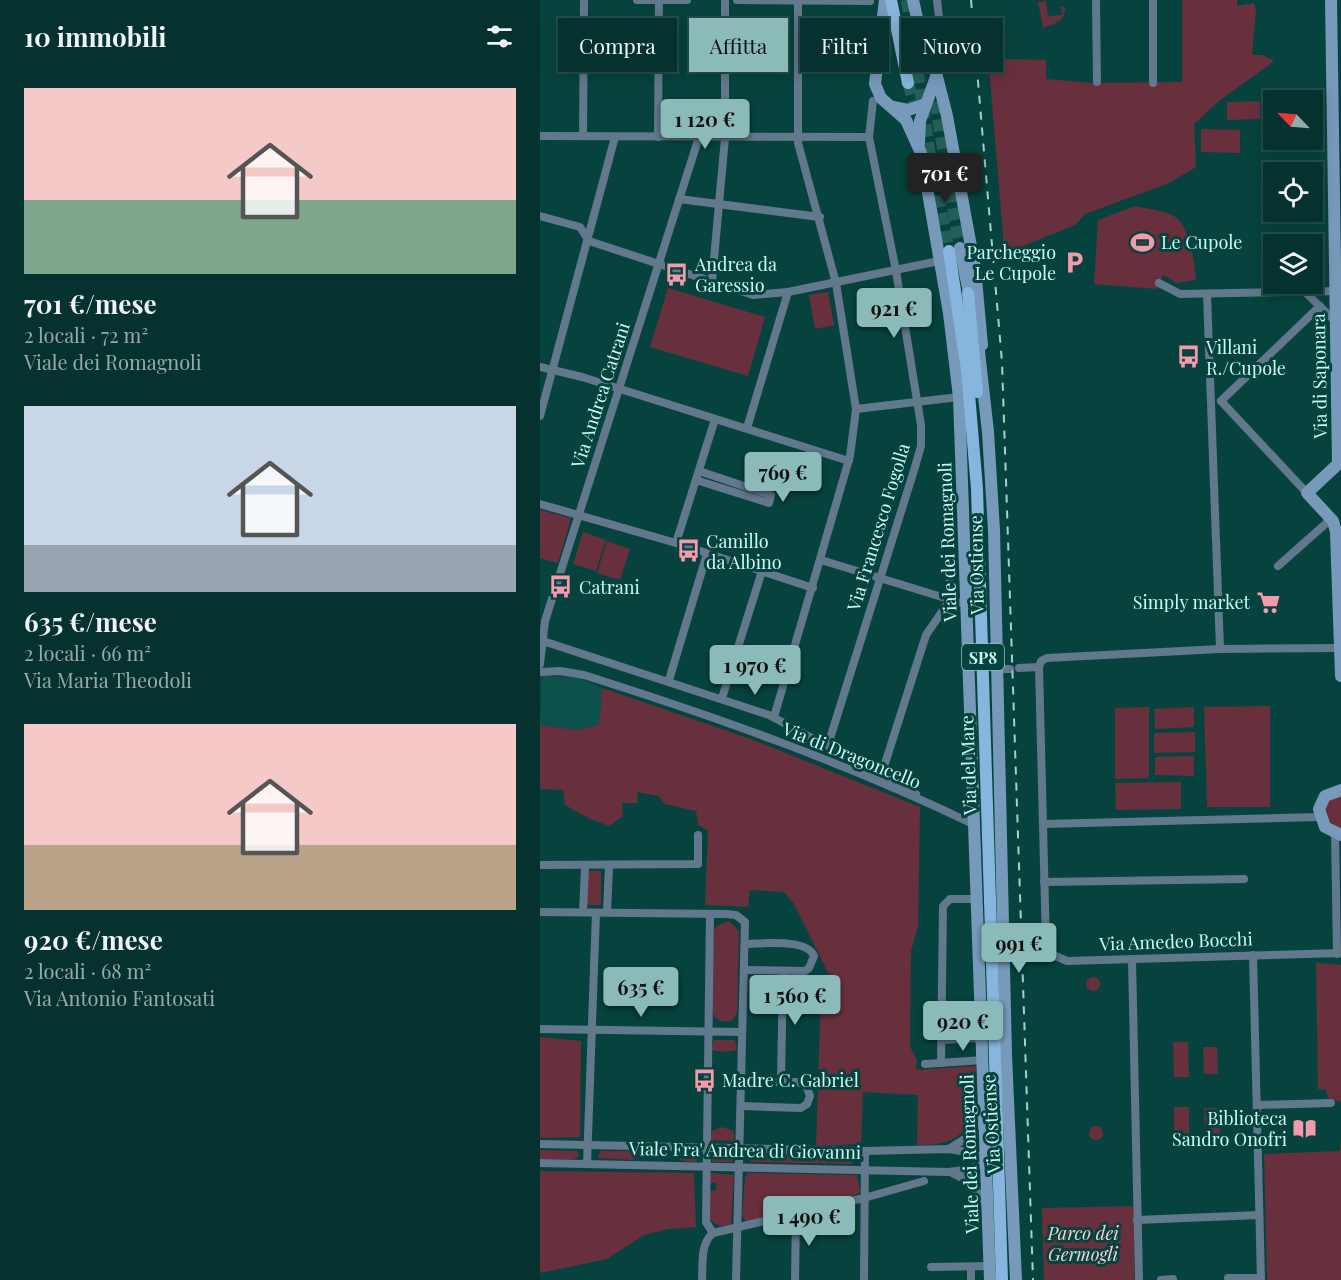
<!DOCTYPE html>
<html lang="it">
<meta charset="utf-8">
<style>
:root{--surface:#05322e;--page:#0e3a36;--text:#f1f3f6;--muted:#97aaaa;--line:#264d4a;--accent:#8bbbb9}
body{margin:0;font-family:"Playfair Display",serif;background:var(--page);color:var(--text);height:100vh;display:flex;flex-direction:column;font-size:22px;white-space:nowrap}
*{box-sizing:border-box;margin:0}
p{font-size:20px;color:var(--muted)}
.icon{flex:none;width:33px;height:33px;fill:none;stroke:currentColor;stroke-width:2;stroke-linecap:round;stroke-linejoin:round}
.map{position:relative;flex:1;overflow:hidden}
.panel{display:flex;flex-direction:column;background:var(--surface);width:540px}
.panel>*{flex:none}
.guide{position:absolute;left:18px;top:18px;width:570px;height:54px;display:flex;gap:12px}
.needle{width:39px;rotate:295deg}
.tools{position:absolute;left:723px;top:90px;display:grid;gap:12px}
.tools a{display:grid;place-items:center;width:60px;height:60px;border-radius:0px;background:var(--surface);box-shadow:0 3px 15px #0003,0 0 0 2px var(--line);font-size:30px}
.price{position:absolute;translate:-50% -51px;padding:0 14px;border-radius:6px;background:var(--accent);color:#111;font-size:20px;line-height:39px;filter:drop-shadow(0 2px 3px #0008)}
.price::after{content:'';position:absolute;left:50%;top:36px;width:18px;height:14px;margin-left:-9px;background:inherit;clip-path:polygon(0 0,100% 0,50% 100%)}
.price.current{background:#222;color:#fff}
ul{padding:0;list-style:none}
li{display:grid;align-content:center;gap:12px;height:318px;padding:0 24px}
li span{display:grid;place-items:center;height:186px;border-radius:0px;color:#555}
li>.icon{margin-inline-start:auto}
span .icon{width:108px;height:108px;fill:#fffc;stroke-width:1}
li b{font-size:26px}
h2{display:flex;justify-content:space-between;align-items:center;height:72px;padding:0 24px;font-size:26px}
.pill{padding:0 21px;border-radius:0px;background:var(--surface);box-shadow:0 3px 15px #0003,0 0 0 2px var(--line);font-size:21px;line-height:54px}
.pill.current{background:var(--accent);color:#111}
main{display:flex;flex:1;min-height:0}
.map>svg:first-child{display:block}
</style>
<main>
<section class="panel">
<h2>10 immobili<svg class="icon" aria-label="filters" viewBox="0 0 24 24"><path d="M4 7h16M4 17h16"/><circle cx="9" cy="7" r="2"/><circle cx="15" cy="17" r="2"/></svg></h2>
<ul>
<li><span style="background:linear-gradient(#f6c9c9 60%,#7fa58c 0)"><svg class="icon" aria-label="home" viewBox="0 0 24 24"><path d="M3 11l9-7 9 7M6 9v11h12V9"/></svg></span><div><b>701 €/mese</b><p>2 locali · 72 m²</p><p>Viale dei Romagnoli</p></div></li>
<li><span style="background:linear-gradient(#c9d6e8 75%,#9aa5b1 0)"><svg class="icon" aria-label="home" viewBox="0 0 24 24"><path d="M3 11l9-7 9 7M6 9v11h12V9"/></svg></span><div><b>635 €/mese</b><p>2 locali · 66 m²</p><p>Via Maria Theodoli</p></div></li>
<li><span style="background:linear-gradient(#f6c9c9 65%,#b9a48a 0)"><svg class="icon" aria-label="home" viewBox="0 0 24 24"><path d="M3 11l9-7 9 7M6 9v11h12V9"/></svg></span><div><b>920 €/mese</b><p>2 locali · 68 m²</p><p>Via Antonio Fantosati</p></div></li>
</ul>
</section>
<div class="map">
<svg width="801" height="1280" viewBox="0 0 801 1280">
<rect width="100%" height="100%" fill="#07433e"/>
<polygon fill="#0c514c" points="1,675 39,678 62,688 59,725 36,730 0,725"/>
<g fill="#68303d">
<polygon points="642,0 697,0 697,6 714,3 716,10 712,55 723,55 734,61 679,101 654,124 656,167 629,183 545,214 535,225 473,250 464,247 449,67 461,59 506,60 506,79 552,83 642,82"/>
<path d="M506 1 508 16 522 15 521 7H525C525 22 516 23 503 28L498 2Z"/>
<polygon points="720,101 720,119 687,120 687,102"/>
<polygon points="661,129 700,130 700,153 661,152"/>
<path d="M595 206C607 209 621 210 632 215 651 225 654 262 656 280L637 283 623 275 617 289 554 284 558 220Z"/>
<polygon points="128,288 225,317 208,376 110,347"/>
<polygon points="288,292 294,325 275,329 269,295"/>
<polygon points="0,510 31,518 18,563 0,558"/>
<polygon points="43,532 66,540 56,571 33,564"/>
<polygon points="67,541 90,549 80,580 57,573"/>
<path d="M62 688 211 739 380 807 378 926 371 951 370 1047 377 1060 376 1070 436 1066 438 1115C418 1140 409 1145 377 1145L378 1095 323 1092 321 1144 276 1146 281 990 296 989 254 904 244 892 210 890 208 907 165 905 168 830 158 825 156 811 124 804 119 796 97 792 98 803H82L83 816 69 826 48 818 25 805 23 790 0 789V725L36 730 59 725Z"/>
<polygon points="730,706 730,807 667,807 664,707"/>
<polygon points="609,707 609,778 575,779 575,708"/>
<polygon points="654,707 654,727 615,729 614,709"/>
<polygon points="655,732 655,752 614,753 614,733"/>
<polygon points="654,756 654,776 615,775 615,757"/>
<polygon points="641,782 641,809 576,810 575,783"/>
<path d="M801 794V830L786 822C784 805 785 801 801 794Z"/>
<polygon points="47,871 61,871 61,905 46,905"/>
<path d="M189 921 199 931 197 1013 191 1021C182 1023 175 1020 172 1011L174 930 178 925Z"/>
<polygon points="776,963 801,965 801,1102 788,1098 786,1090 778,1089"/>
<circle cx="553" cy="984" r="7"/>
<polygon points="0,1037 41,1041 40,1137 0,1138"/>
<polygon points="174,1040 195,1040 197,1050 182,1052 172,1050"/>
<polygon points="633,1042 648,1042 649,1077 634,1077"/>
<polygon points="663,1047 677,1047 678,1074 664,1074"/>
<rect x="634" y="1107" width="15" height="31"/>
<polygon points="664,1108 679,1108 680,1138 665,1138"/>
<circle cx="556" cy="1133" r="7"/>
<polygon points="182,1127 194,1131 194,1141 170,1140 172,1131"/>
<polygon points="801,1139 801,1280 727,1280 724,1154 800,1151"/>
<polygon points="0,1150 37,1151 39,1156 34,1159 0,1159"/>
<polygon points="60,1151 93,1151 97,1155 93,1160 58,1158"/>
<polygon points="142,1152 155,1153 158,1159 155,1162 142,1161 137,1157"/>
<polygon points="173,1153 194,1154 196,1157 192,1162 173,1162 170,1157"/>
<polygon points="213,1153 306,1155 316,1160 310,1164 211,1162 207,1156"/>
<polygon points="0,1171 154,1173 156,1227 128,1229 104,1235 67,1259 0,1273"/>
<path d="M171 1173 194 1175 191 1224C184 1228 176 1226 170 1220L168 1191 176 1190V1183H169Z"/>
<polygon points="208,1173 317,1175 320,1191 316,1195 207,1222 202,1216 205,1177"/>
<polygon points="594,1206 594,1280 504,1280 502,1208"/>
</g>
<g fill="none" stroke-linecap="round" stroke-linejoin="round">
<polyline stroke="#245e59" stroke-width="12" stroke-dasharray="12 6" stroke-linecap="butt" points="392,84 420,248"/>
<g stroke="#245e59" stroke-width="12" stroke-dasharray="12 6" stroke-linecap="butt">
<polyline points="367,0 390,156 409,251"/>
<polyline points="368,83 378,116"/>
</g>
<g stroke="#62788c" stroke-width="8">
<polyline points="97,0 147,0"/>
<polyline points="197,0 330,1"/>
<polyline points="397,0 400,26"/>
<polyline points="556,0 557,82"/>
<polyline points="613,0 613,83"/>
<polyline points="380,30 391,32 400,26 392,57"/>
<polyline points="0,136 329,137"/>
<polyline points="43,136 44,0"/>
<polyline points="118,137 119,0"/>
<polyline points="139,199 280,217"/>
<polyline points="0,216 40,227 49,241 213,295 248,292 399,261"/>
<polyline points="172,281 185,138 185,0"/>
<polyline points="619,283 640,294 798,291"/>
<polyline points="765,292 796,322"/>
<polyline points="667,294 680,649"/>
<polyline points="0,367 42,377 309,461"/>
<polyline points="681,401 780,306"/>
<polyline points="681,401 767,493"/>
<polyline points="316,409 419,397"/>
<polyline points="0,416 75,137"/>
<polyline points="207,428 248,292"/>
<polyline points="156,480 229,503 231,495 159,471"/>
<polyline points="0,504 136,543 273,588"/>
<polyline points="136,543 175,419"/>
<polyline points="281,560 428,605"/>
<polyline points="738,566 791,519"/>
<polyline points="0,640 229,715 376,794"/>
<polyline points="0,664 5,621 159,137"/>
<polyline points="499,667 506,944 511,954 527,961 801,953"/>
<polyline points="499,667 501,661 507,658 680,649 801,648"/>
<polyline points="479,668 499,667"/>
<polyline points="455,669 470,669"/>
<path d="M0 672 20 671 44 675C177 717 309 764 435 825"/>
<polyline points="129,680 167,554"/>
<polyline points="182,698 222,571"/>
<polyline points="234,717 310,456 316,409 296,283 258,143 258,0"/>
<polyline points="288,745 375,467 381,446 381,425 356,271 329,137 333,101"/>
<polyline points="342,773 386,635 410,600 410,579"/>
<polyline points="503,824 779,817"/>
<polyline points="795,834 797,954"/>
<polyline points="0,865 158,864 158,835"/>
<polyline points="504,882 704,879"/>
<polyline points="0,912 186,914 196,915 205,922 196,1280"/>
<polyline points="43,912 45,867"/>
<polyline points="67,912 69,866"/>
<polyline points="170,914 166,1222 173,1233"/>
<polyline points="713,955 721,1280"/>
<polyline points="592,960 599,1280"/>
<path d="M204 970 265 971 269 968 274 956C267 938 222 944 205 944"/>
<polyline points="0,1029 202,1032"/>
<polyline points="402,1040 443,1038"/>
<polyline points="401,1063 403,906 410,899 437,899"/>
<polyline points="385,1064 443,1060"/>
<polyline points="241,1081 243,971"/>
<polyline points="718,1105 791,1103"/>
<polyline points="201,1106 261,1108 267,1104 270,1096 266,1085 257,1082 201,1082"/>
<polyline points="0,1144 325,1151 409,1149 433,1153 447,1160 431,1169 409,1172 0,1163"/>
<polyline points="409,1149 428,1137 444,1115"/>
<polyline points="47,1164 56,913"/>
<polyline points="412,1173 430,1182 446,1204"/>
<polyline points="597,1220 719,1215"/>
<polyline points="391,1267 450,1266"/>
<polyline points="688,1278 721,1278"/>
<path d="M162 1280C163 1264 160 1244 173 1233L324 1198 384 1181"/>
<polyline points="255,1280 256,1214"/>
<polyline points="324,1280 325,1151"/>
<polyline points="431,1280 431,1267"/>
<polyline points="621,1280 633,1279"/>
</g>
<g stroke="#779abb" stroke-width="12">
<polyline points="345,0 335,84 341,98 366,120 381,153 409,313 419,397 450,1280"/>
<polyline points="373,0 379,27 392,57 407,116 435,268 442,345"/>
<polyline points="791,0 798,464"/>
<polyline points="353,107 368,110 386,104"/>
<polyline points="379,143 380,121 396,77"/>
<polyline points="420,248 431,303"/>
<polyline points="437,334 448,432 454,530 466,1055 476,1280"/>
<polyline points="798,464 767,493 793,521 796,532 801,676"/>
<polyline points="801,790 785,796 779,809 785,827 801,835"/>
</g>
<g stroke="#87b5de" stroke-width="12">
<polyline points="351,0 368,83"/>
<polyline points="409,251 427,370 437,489 462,1280"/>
<polyline points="428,293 437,392"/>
</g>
<polyline stroke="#a1d2cc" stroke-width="2" stroke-dasharray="8 8" stroke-linecap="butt" points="431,0 462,362 493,1280"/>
</g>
<defs>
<symbol id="stadium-bare" viewBox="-9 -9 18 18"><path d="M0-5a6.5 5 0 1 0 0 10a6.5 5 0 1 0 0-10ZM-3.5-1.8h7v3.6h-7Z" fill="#f39aac" stroke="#07433e" stroke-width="2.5" paint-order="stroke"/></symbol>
<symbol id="parking-bare" viewBox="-9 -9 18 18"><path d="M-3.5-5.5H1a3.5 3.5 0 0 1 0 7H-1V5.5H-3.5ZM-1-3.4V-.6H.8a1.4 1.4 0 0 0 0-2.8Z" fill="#f39aac" stroke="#07433e" stroke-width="2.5" paint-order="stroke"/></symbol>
<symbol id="bus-bare" viewBox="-9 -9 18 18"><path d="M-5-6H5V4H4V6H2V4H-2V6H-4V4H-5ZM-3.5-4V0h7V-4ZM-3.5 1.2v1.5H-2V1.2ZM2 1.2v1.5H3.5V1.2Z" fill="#f39aac" stroke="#07433e" stroke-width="2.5" paint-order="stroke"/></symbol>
<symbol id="supermarket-bare" viewBox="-9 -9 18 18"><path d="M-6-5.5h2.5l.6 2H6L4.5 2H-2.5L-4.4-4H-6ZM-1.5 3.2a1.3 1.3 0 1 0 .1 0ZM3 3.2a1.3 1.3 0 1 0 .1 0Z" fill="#f39aac" stroke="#07433e" stroke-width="2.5" paint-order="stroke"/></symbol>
<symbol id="library-bare" viewBox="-9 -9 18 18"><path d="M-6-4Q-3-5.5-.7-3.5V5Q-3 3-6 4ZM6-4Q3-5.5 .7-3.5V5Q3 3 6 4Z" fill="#f39aac" stroke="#07433e" stroke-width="2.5" paint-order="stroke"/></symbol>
</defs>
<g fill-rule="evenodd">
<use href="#stadium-bare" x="586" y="226" width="33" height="33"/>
<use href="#parking-bare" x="518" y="246" width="33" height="33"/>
<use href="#bus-bare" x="120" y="258" width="33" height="33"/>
<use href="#bus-bare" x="632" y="340" width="33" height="33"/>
<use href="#bus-bare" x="132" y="534" width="33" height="33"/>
<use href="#bus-bare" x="4" y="570" width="33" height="33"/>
<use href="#supermarket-bare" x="712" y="586" width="33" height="33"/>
<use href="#bus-bare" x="148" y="1064" width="33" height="33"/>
<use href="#library-bare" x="748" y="1112" width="33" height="33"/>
</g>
<g text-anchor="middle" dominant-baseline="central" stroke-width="6" stroke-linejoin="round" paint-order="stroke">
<rect fill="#07433e" stroke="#90c2bc" stroke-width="1.5" x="422" y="644" width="42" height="26" rx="4.5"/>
<g font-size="16" font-weight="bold" fill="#caf8f2">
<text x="443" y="657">SP8</text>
</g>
<g font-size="18" fill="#caf8f2" stroke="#07433e" text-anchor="start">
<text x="621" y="242">Le Cupole</text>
<text x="516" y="252" text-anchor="end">Parcheggio<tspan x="516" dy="21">Le Cupole</tspan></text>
<text x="155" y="264">Andrea da<tspan x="155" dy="21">Garessio</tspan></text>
<text x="666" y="347">Villani<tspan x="666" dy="21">R./Cupole</tspan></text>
<text x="166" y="541">Camillo<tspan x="166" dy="21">da Albino</tspan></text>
<text x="39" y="587">Catrani</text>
<text x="710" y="602" text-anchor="end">Simply market</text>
<text x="182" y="1080">Madre C. Gabriel</text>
<text x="747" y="1118" text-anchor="end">Biblioteca<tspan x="747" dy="21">Sandro Onofri</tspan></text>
</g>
<g font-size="18" fill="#caf8f2" stroke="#07433e">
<text transform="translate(779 376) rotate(-91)">Via di Saponara</text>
<text transform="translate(60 395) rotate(-72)">Via Andrea Catrani</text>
<text transform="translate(338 527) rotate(-73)">Via Francesco Fogolla</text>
<text transform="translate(407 542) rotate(-92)">Viale dei Romagnoli</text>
<text transform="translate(436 565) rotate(-91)">Via Ostiense</text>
<text transform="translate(312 755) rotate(22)">Via di Dragoncello</text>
<text transform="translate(428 765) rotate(-92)">Via del Mare</text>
<text transform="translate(636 941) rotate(-2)">Via Amedeo Bocchi</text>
<text transform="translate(451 1124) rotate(-93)">Via Ostiense</text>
<text transform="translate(205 1150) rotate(1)">Viale Fra' Andrea di Giovanni</text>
<text transform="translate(429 1154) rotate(-92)">Viale dei Romagnoli</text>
</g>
<g font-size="18" font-style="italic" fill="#f9cfd6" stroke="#07433e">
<text x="543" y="1233">Parco dei<tspan x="543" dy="21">Germogli</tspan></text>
</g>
</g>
</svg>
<div class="tools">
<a><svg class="needle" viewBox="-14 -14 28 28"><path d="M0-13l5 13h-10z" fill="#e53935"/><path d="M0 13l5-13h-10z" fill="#97aaaa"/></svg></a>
<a><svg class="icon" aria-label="locate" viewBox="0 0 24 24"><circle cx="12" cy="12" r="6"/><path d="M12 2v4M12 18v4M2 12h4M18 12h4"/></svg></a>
<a><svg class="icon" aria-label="layers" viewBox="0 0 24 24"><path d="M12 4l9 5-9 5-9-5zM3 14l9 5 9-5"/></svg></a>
</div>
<b class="price" style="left:165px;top:150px">1 120 €</b>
<b class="price current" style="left:405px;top:204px">701 €</b>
<b class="price" style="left:354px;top:339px">921 €</b>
<b class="price" style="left:243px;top:503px">769 €</b>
<b class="price" style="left:215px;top:696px">1 970 €</b>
<b class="price" style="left:479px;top:974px">991 €</b>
<b class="price" style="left:101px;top:1018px">635 €</b>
<b class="price" style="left:255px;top:1026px">1 560 €</b>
<b class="price" style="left:423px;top:1052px">920 €</b>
<b class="price" style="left:269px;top:1247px">1 490 €</b>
<div class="guide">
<a class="pill">Compra</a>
<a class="pill current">Affitta</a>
<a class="pill">Filtri</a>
<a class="pill">Nuovo</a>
</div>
</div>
</main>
